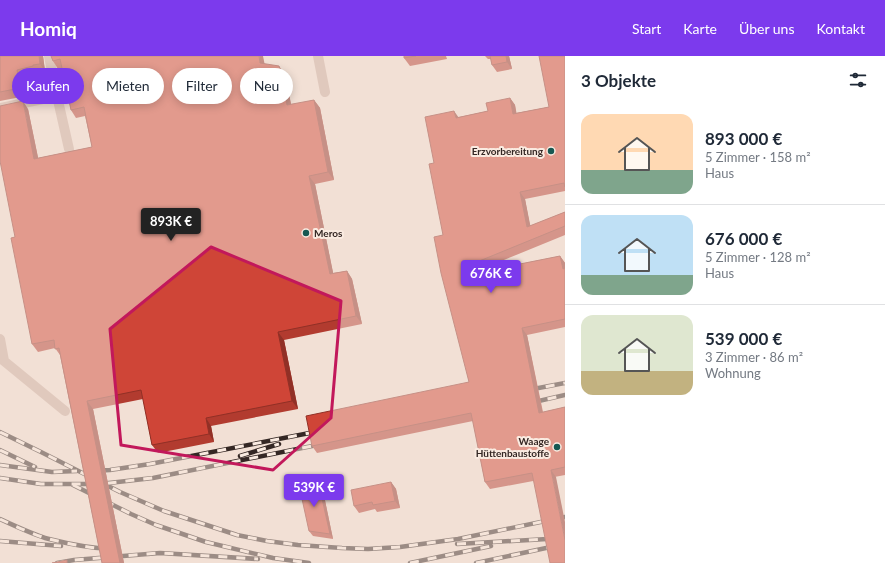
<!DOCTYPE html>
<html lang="de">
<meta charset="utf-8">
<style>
:root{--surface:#fff;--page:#f6f6f7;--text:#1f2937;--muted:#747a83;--line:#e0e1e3;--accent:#7c3aed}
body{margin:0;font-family:Lato,sans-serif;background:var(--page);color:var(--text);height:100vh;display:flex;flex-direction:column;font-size:15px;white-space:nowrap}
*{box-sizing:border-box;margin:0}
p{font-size:13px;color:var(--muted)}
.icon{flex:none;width:22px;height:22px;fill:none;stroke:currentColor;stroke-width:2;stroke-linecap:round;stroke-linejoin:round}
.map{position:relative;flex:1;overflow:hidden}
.side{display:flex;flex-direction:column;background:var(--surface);width:320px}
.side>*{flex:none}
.banner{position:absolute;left:12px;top:12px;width:380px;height:36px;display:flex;gap:8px}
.price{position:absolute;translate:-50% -34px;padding:0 9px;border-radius:4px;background:var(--accent);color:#fff;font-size:13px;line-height:26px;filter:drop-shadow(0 1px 2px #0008)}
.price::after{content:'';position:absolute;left:50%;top:24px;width:12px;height:9px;margin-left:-6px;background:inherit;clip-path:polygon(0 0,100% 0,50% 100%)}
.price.selected{background:#222;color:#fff}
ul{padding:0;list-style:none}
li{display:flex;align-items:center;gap:12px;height:100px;padding:0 16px}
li+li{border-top:1px solid var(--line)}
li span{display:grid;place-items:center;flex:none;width:112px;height:80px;border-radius:12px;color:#555}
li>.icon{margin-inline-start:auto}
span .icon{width:48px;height:48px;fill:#fffc;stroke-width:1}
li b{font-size:17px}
h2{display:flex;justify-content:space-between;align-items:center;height:48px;padding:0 16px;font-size:17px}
.pill{padding:0 14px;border-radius:18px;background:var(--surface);box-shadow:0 2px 10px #0003;font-size:14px;line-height:36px}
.pill.selected{background:var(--accent);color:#fff}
header{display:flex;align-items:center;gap:24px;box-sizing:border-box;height:56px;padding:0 20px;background:var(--accent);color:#fff}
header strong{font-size:19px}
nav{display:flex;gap:22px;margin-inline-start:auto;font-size:14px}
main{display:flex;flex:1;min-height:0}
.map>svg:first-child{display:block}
</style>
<header>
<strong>Homiq</strong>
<nav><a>Start</a><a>Karte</a><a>Über uns</a><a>Kontakt</a></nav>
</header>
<main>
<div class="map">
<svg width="565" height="507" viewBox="0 0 565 507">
<rect width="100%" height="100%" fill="#f2e0d5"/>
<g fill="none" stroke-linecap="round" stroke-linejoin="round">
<g stroke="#cbaea1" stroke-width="10">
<polyline points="318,0 325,36"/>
<polyline points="57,40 69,93"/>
<polyline points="0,52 57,40 49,0"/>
<polyline points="0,283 4,305 65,355"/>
</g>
<defs>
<g id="rail">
<polyline points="528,334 565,327"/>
<polyline points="530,347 565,339"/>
<polyline points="0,376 41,396 120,436 164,455 237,479 267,485 298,489 342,492 368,493 400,491 458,483 565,461"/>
<polyline points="0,394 35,411"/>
<polyline points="240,400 279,388"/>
<polyline points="0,409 52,416 77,415"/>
<polyline points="93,415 110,414 150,408 320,375"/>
<polyline points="0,422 41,428 100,428 153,422 322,388"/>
<polyline points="73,429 131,458 156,469 206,486 273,502 309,507"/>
<path d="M0 463C15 470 34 479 49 483 69 488 90 492 110 493"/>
<polyline points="0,485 61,490"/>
<polyline points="457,488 565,482"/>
<polyline points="57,507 74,504 160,497 258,503"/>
<polyline points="410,507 491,490"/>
<polyline points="476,507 565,488"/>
</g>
</defs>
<use href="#rail" stroke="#342724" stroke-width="4.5"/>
<use href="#rail" stroke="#faebe1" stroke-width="3" stroke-dasharray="9" stroke-linecap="butt"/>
</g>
<g fill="#b23b2f">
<polygon points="0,0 43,0 45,15 38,17 39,18 22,22 26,40 0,45"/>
<polygon points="51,0 264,8 285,18 286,24 291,49 314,44 320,52 334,124 315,128 333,217 347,215 352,223 362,268 284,284 298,353 211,370 214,386 158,397 152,389 143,343 93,353 124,507 102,507 60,299 55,292 38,296 32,288 15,181 28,53 38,102 92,91 85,60 76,62 71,54 62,12 58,13 53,5"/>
<polygon points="404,0 446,0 447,3 410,10 404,2"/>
<polygon points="485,0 509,0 512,13 497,16 492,9 491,3 488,3"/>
<polygon points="565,0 565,135 525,143 530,170 565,156 565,179 477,215 478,216 560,200 565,207 565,271 527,279 543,356 565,351 565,419 490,433 485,426 473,365 317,397 312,390 469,326 443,179 434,107 459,61 488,55 510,42 515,49 516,57 549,51"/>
<polygon points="318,425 322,430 333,483 313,480 309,475"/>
<polygon points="391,426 396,433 400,452 377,456 375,453 359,457 354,450"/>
</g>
<g fill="#913026">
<polygon points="39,0 43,0 45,15 40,8"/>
<polygon points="259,0 263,0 266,15 260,7"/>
<polygon points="506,0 509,0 512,13 507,6"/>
<polygon points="279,10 285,18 286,24 293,57 287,49"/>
<polygon points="17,14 22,22 26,40 20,32"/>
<polygon points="510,42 515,49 518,65 513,58"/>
<polygon points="314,44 320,52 334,124 328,116"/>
<polygon points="23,45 28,53 40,111 34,103"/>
<polygon points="454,55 459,62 456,62"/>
<polygon points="309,120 315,128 335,226 330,218"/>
<polygon points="520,136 525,143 532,178 527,171"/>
<polygon points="560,200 565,207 565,216 563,213"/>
<polygon points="472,208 477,215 480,224 475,217"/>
<polygon points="347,215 352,223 362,268 356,260"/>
<polygon points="522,272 527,279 544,364 539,357"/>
<polygon points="278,276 284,284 298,353 292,345"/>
<polygon points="87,345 93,353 124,507 120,507"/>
<polygon points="206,362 211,370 214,386 209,378"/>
<polygon points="551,414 556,421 565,466 565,484"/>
<polygon points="318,425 322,430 333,483 330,478"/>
<polygon points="391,426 396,433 400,452 395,445"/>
</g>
<g fill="#cf4537" stroke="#913026">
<polygon points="0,0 39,0 40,8 33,9 33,10 17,14 20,32 0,36"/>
<polygon points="51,0 259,0 260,7 279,10 281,16 287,49 314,44 328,116 309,120 330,218 347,215 356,260 278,276 292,345 206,362 209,378 152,389 141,334 87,345 120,507 102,507 59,292 55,293 54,284 32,288 11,182 15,181 0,105 0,50 23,45 34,103 92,91 84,51 71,54 60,3 53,5"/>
<polygon points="404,0 416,0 404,2"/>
<polygon points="490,0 506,0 507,6 492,9"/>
<polygon points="539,0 565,0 565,131 564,127 520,136 527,171 565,156 565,170 472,208 475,217 560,200 563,213 565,212 565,263 522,272 539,357 565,351 565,411 551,414 565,484 565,507 550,507 532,417 485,426 471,357 312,390 306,360 469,326 441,217 434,181 443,179 429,108 434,107 425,61 454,55 456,62 488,55 486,47 510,42 513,58 549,51"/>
<polygon points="318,425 330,478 309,475 299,429"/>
<polygon points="391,426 395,445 373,449 372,446 354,450 351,434"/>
<polygon points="67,504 67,507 52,507"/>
</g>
<path d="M0 0H565V507H0ZM211 191 341 245 331 362 273 414 121 389 110 273Z" fill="#f2e0d5" fill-opacity=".55" fill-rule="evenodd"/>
<path fill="none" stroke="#c2185b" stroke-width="3" stroke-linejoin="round" d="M211 191 341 245 331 362 273 414 121 389 110 273Z"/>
<g fill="#175852" stroke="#faebe1" stroke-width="1.5">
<circle cx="551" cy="95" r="4"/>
<circle cx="306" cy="177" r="4"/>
<circle cx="557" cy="391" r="4"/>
</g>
<g text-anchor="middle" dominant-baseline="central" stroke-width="4" stroke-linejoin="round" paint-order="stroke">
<g font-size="10" font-weight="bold" fill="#342724" stroke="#faebe1" text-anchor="end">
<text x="543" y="95">Erzvorbereitung</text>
<text x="314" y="177" text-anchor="start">Meros</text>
<text x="549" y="385">Waage<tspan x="549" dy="12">Hüttenbaustoffe</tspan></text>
</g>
</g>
</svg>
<b class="price selected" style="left:171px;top:186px">893K €</b>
<b class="price" style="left:491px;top:238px">676K €</b>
<b class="price" style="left:314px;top:452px">539K €</b>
<div class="banner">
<a class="pill selected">Kaufen</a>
<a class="pill">Mieten</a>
<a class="pill">Filter</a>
<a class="pill">Neu</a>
</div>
</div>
<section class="side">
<h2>3 Objekte<svg class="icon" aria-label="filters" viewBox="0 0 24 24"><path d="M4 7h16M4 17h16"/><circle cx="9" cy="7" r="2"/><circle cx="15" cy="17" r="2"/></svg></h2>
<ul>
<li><span style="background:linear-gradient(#ffd9b3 70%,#7fa58c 0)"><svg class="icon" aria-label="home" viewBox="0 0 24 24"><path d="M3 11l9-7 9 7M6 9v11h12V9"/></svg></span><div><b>893 000 €</b><p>5 Zimmer · 158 m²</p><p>Haus</p></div></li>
<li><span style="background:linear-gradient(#bfe0f5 75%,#7fa58c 0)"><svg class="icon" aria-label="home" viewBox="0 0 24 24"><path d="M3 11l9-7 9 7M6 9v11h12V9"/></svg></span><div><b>676 000 €</b><p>5 Zimmer · 128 m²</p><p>Haus</p></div></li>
<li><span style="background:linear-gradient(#dfe7d0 70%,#c2b280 0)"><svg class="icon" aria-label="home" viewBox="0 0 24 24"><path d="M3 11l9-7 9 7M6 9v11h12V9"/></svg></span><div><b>539 000 €</b><p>3 Zimmer · 86 m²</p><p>Wohnung</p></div></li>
</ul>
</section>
</main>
